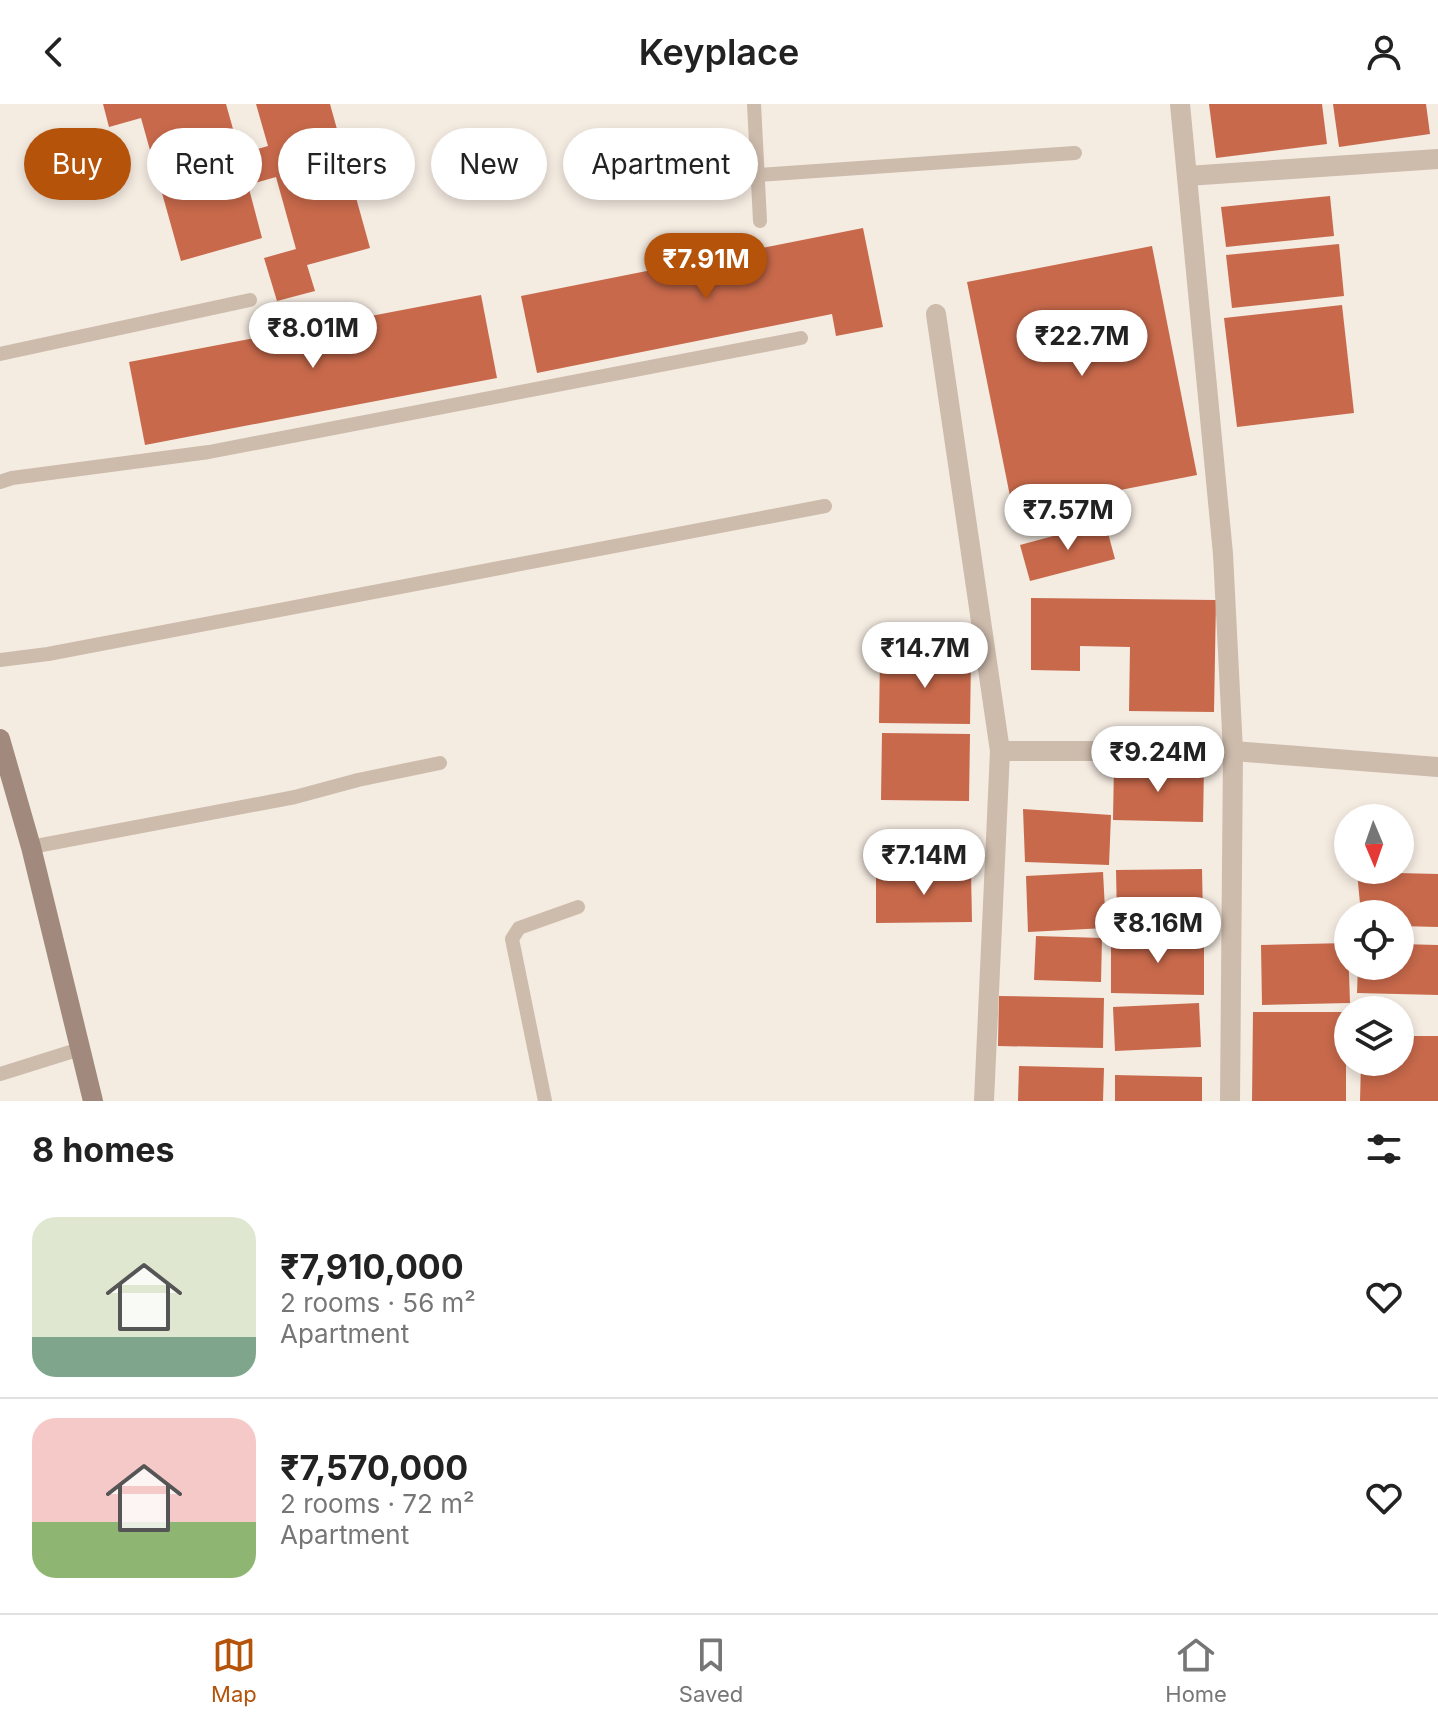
<!DOCTYPE html>
<meta charset="utf-8">
<style>
:root{--surface:#fff;--page:#f6f6f6;--text:#222;--muted:#767676;--line:#e0e0e0;--accent:#b45309}
body{margin:0;font-family:Inter,sans-serif;background:var(--page);color:var(--text);height:100vh;display:flex;flex-direction:column;font-size:30px;white-space:nowrap}
*{box-sizing:border-box;margin:0}
p{font-size:26px;color:var(--muted)}
.icon{flex:none;width:44px;height:44px;fill:none;stroke:currentColor;stroke-width:2;stroke-linecap:round;stroke-linejoin:round}
.map{position:relative;height:997px;overflow:hidden}
.details{display:flex;flex-direction:column;background:var(--surface);flex:1}
.details>*{flex:none}
.guide{position:absolute;left:24px;top:24px;width:800px;height:72px;display:flex;gap:16px}
.needle{width:52px;rotate:178deg}
.controls{position:absolute;left:1334px;top:700px;display:grid;gap:16px}
.controls a{display:grid;place-items:center;width:80px;height:80px;border-radius:50%;background:var(--surface);box-shadow:0 4px 12px #0003;font-size:40px}
.price{position:absolute;translate:-50% -68px;padding:0 18px;border-radius:28px;background:#fff;color:#222;font-size:26px;line-height:52px;filter:drop-shadow(0 2px 4px #0008)}
.price::after{content:'';position:absolute;left:50%;top:48px;width:24px;height:18px;margin-left:-12px;background:inherit;clip-path:polygon(0 0,100% 0,50% 100%)}
.price.selected{background:var(--accent);color:#fff}
ul{padding:0;list-style:none}
li{display:flex;align-items:center;gap:24px;height:200px;padding:0 32px}
li+li{border-top:2px solid var(--line)}
li span{display:grid;place-items:center;flex:none;width:224px;height:160px;border-radius:24px;color:#555}
li>.icon{margin-inline-start:auto}
span .icon{width:96px;height:96px;fill:#fffc;stroke-width:1}
li b{font-size:34px}
h2{display:flex;justify-content:space-between;align-items:center;height:96px;padding:0 32px;font-size:34px}
.chip{padding:0 28px;border-radius:36px;background:var(--surface);box-shadow:0 4px 12px #0003;font-size:28px;line-height:72px}
.chip.selected{background:var(--accent);color:#fff}
header{display:flex;justify-content:space-between;align-items:center;height:104px;padding:0 32px;background:var(--surface);font-size:36px;font-weight:600}
.tabs{display:flex;justify-content:space-around;align-items:center;height:112px;border-top:2px solid var(--line);background:var(--surface);font-size:22px;color:var(--muted)}
.tabs a{display:grid;justify-items:center;gap:4px}
.tabs .selected{color:var(--accent)}
.map>svg:first-child{display:block}
</style>
<header><svg class="icon" aria-label="back" viewBox="0 0 24 24"><path d="M15 5l-7 7 7 7"/></svg>Keyplace<svg class="icon" aria-label="person" viewBox="0 0 24 24"><circle cx="12" cy="8" r="4"/><path d="M4 21q1-7 8-7t8 7"/></svg></header>
<div class="map">
<svg width="1438" height="997" viewBox="0 0 1438 997">
<rect width="100%" height="100%" fill="#f4ebe1"/>
<g fill="#c8694b">
<polygon points="103,0 226,0 240,50 268,42 256,0 330,0 370,144 307,161 315,187 277,197 264,154 296,145 276,73 248,81 262,134 181,157 141,14 109,23"/>
<polygon points="1209,0 1322,0 1327,40 1216,54"/>
<polygon points="1333,0 1426,0 1430,30 1339,43"/>
<polygon points="1330,92 1334,132 1226,143 1221,103"/>
<polygon points="863,124 883,223 836,232 832,210 537,269 521,192"/>
<polygon points="1339,140 1344,192 1232,204 1226,151"/>
<polygon points="1152,142 1197,371 1013,407 967,178"/>
<polygon points="481,191 497,274 145,341 129,258"/>
<polygon points="1342,201 1354,309 1237,323 1224,214"/>
<polygon points="1105,418 1115,455 1030,477 1020,441"/>
<polygon points="1031,494 1216,496 1214,608 1129,607 1130,543 1080,542 1080,567 1031,566"/>
<polygon points="880,553 971,554 970,620 879,619"/>
<polygon points="882,629 970,630 969,697 881,696"/>
<polygon points="1114,661 1204,663 1203,718 1113,716"/>
<polygon points="1023,705 1111,711 1109,761 1025,758"/>
<polygon points="1202,765 1203,813 1117,815 1116,766"/>
<polygon points="876,768 971,768 972,818 876,819"/>
<polygon points="1103,768 1106,824 1028,828 1026,772"/>
<polygon points="1357,768 1438,770 1438,823 1400,822 1400,810 1361,810"/>
<polygon points="1036,832 1102,834 1101,878 1034,876"/>
<polygon points="1111,832 1204,833 1204,891 1111,889"/>
<polygon points="1348,839 1350,899 1262,901 1261,841"/>
<polygon points="1400,840 1438,841 1438,891 1357,889 1358,862 1400,862"/>
<polygon points="999,892 1104,894 1103,944 998,942"/>
<polygon points="1199,899 1201,943 1115,947 1113,903"/>
<polygon points="1253,908 1346,908 1346,997 1252,997"/>
<polygon points="1400,932 1438,932 1438,997 1360,997 1361,958 1400,958"/>
<polygon points="1019,962 1104,964 1103,997 1018,997"/>
<polygon points="1115,971 1202,973 1202,997 1115,997"/>
</g>
<g fill="none" stroke-linecap="round" stroke-linejoin="round">
<g stroke="#cdbbac" stroke-width="14">
<polyline points="754,0 760,117"/>
<polyline points="758,71 1075,49"/>
<polyline points="0,250 250,196"/>
<polyline points="0,378 12,374 209,348 801,234"/>
<polyline points="0,556 48,550 825,402"/>
<polyline points="31,743 295,693 358,676 440,659"/>
<polyline points="0,970 80,945"/>
<polyline points="545,997 512,835 519,824 578,803"/>
</g>
<g stroke="#cdbbac" stroke-width="20">
<polyline points="1180,0 1223,450 1233,647 1230,997"/>
<polyline points="1187,72 1438,55"/>
<polyline points="936,210 1000,647 984,997"/>
<polyline points="1000,647 1233,647 1438,663"/>
</g>
<polyline stroke="#a18a7d" stroke-width="20" points="0,635 31,743 93,997"/>
</g>
</svg>
<div class="controls">
<a><svg class="needle" viewBox="-14 -14 28 28"><path d="M0-13l5 13h-10z" fill="#e53935"/><path d="M0 13l5-13h-10z" fill="#767676"/></svg></a>
<a><svg class="icon" aria-label="locate" viewBox="0 0 24 24"><circle cx="12" cy="12" r="6"/><path d="M12 2v4M12 18v4M2 12h4M18 12h4"/></svg></a>
<a><svg class="icon" aria-label="layers" viewBox="0 0 24 24"><path d="M12 4l9 5-9 5-9-5zM3 14l9 5 9-5"/></svg></a>
</div>
<b class="price selected" style="left:706px;top:197px">₹7.91M</b>
<b class="price" style="left:313px;top:266px">₹8.01M</b>
<b class="price" style="left:1082px;top:274px">₹22.7M</b>
<b class="price" style="left:1068px;top:448px">₹7.57M</b>
<b class="price" style="left:925px;top:586px">₹14.7M</b>
<b class="price" style="left:1158px;top:690px">₹9.24M</b>
<b class="price" style="left:924px;top:793px">₹7.14M</b>
<b class="price" style="left:1158px;top:861px">₹8.16M</b>
<div class="guide">
<a class="chip selected">Buy</a>
<a class="chip">Rent</a>
<a class="chip">Filters</a>
<a class="chip">New</a>
<a class="chip">Apartment</a>
</div>
</div>
<section class="details">
<h2>8 homes<svg class="icon" aria-label="filters" viewBox="0 0 24 24"><path d="M4 7h16M4 17h16"/><circle cx="9" cy="7" r="2"/><circle cx="15" cy="17" r="2"/></svg></h2>
<ul>
<li><span style="background:linear-gradient(#dfe7d0 75%,#7fa58c 0)"><svg class="icon" aria-label="home" viewBox="0 0 24 24"><path d="M3 11l9-7 9 7M6 9v11h12V9"/></svg></span><div><b>₹7,910,000</b><p>2 rooms · 56 m²</p><p>Apartment</p></div><svg class="icon" aria-label="heart" viewBox="0 0 24 24"><path d="M12 20l-8-8c-3-5 5-10 8-4 3-6 11-1 8 4z"/></svg></li>
<li><span style="background:linear-gradient(#f6c9c9 65%,#8fb573 0)"><svg class="icon" aria-label="home" viewBox="0 0 24 24"><path d="M3 11l9-7 9 7M6 9v11h12V9"/></svg></span><div><b>₹7,570,000</b><p>2 rooms · 72 m²</p><p>Apartment</p></div><svg class="icon" aria-label="heart" viewBox="0 0 24 24"><path d="M12 20l-8-8c-3-5 5-10 8-4 3-6 11-1 8 4z"/></svg></li>
</ul>
</section>
<nav class="tabs">
<a class="selected"><svg class="icon" aria-label="map" viewBox="0 0 24 24"><path d="M3 6l6-2 6 2 6-2v14l-6 2-6-2-6 2zM9 4v14M15 6v14"/></svg>Map</a>
<a><svg class="icon" aria-label="saved" viewBox="0 0 24 24"><path d="M7 4h10v16l-5-4-5 4z"/></svg>Saved</a>
<a><svg class="icon" aria-label="home" viewBox="0 0 24 24"><path d="M3 11l9-7 9 7M6 9v11h12V9"/></svg>Home</a>
</nav>
